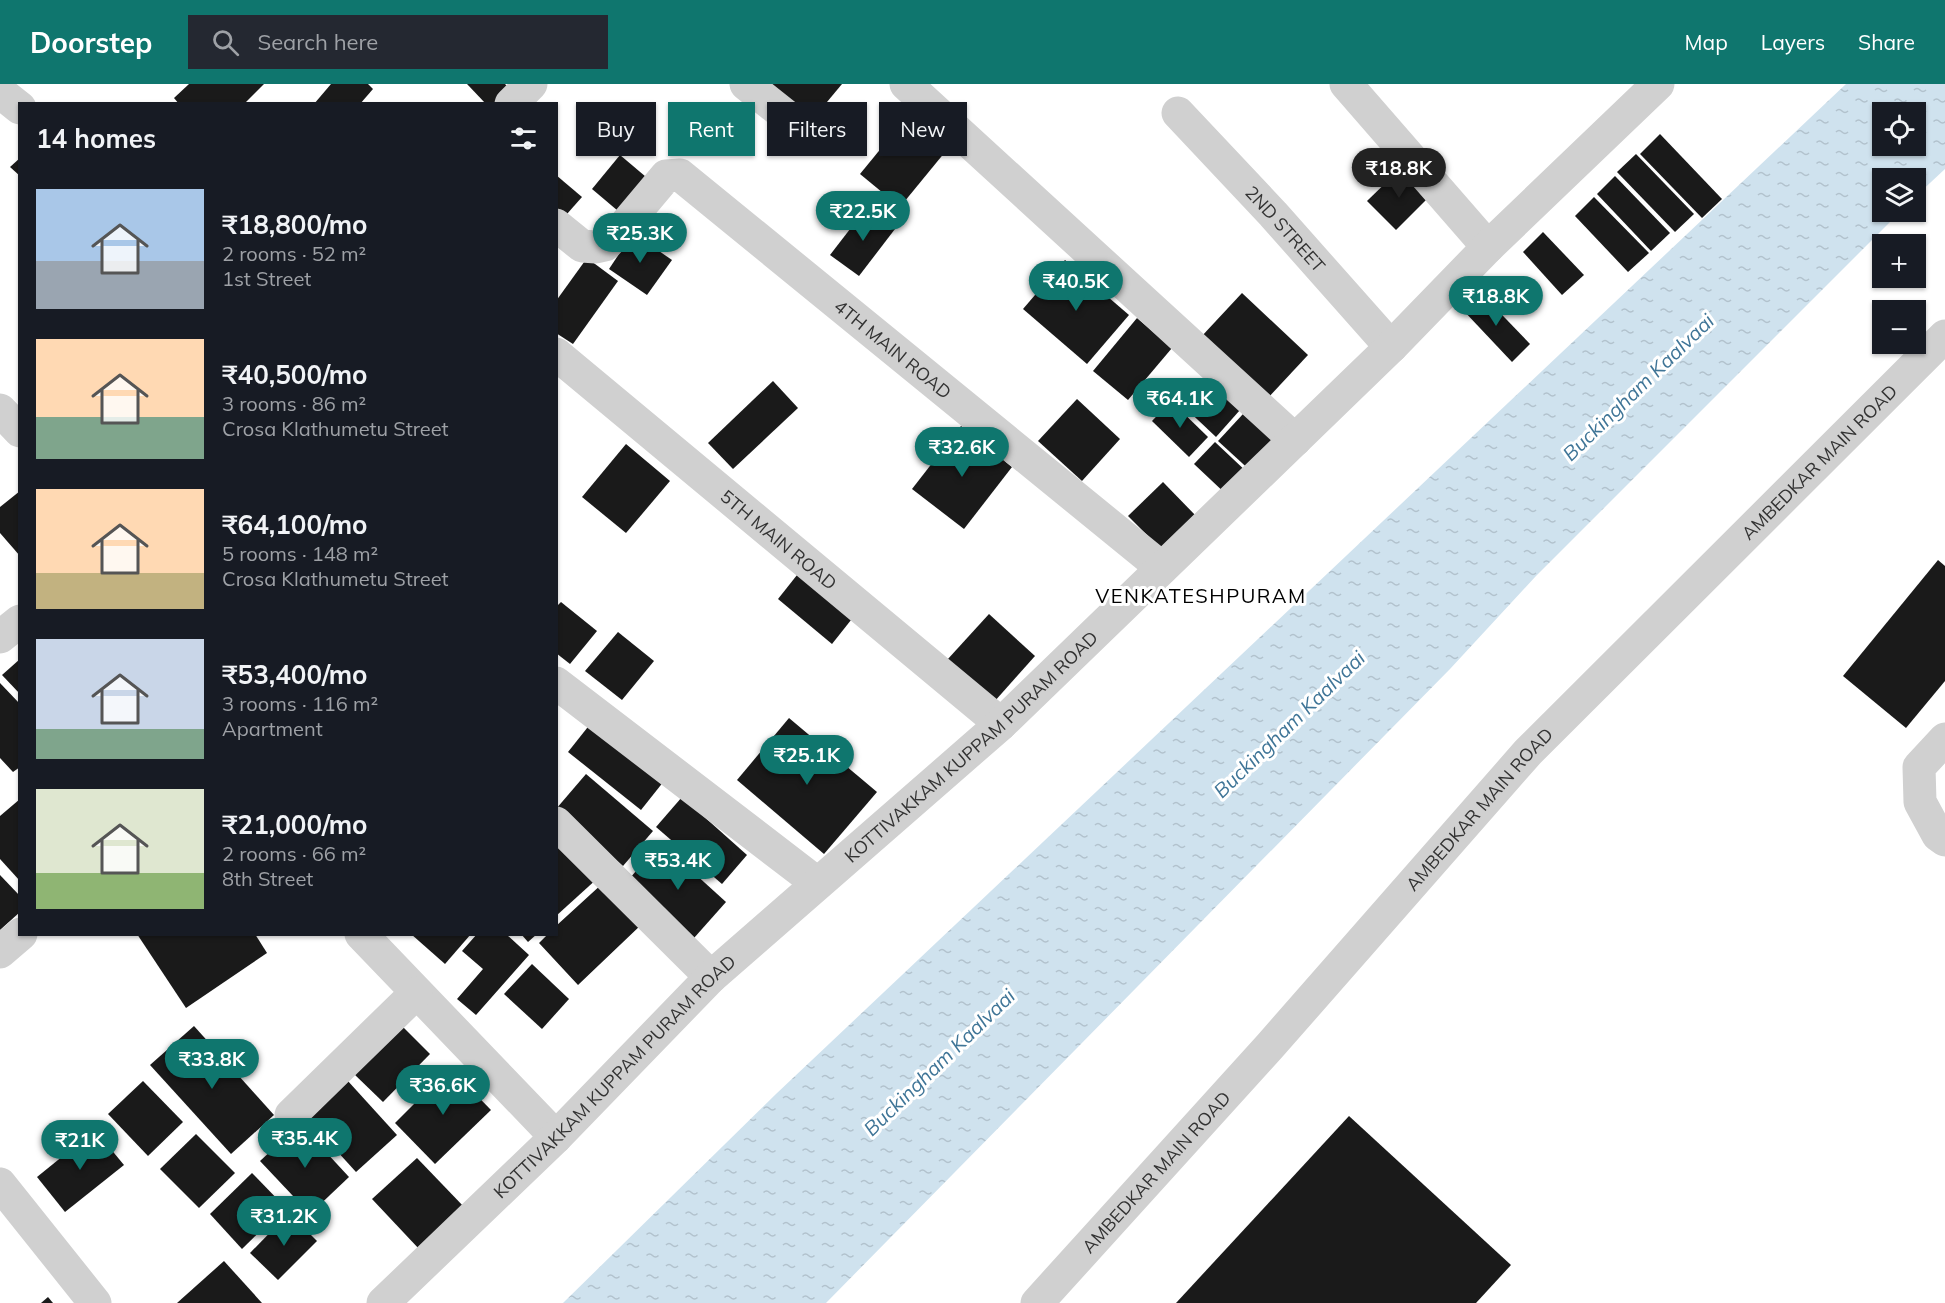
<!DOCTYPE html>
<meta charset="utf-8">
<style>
:root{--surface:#171b24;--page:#242831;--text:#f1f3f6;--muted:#9ea1a6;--accent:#0f766e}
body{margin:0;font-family:Mulish,sans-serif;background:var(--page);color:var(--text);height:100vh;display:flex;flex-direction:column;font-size:22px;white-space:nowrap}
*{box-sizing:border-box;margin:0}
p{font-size:20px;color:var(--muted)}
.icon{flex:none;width:33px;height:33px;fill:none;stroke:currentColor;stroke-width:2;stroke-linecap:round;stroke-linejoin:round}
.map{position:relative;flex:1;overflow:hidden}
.details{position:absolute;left:18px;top:18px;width:540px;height:834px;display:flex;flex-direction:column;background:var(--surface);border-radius:0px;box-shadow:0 2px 4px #0004}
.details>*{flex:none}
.hud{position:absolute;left:576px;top:18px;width:570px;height:54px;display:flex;gap:12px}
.tools{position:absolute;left:1872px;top:18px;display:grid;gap:12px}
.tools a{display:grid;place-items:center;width:54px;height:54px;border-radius:0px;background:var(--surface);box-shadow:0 2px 4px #0004;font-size:30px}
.price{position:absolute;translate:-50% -51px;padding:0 14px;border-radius:21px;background:var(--accent);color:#fff;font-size:20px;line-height:39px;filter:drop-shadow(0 2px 3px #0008)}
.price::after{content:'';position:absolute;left:50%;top:36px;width:18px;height:14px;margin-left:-9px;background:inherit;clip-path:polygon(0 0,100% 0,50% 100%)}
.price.active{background:#222;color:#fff}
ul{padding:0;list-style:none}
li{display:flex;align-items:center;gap:18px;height:150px;padding:0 18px}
li span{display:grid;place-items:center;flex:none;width:168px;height:120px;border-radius:0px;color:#555}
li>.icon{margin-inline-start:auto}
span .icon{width:72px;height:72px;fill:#fffc;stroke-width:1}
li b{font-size:26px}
h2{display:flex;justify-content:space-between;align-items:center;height:72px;padding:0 18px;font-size:26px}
.chip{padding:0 21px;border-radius:0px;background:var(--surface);box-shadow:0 2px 4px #0004;font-size:21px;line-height:54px}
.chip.active{background:var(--accent);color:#fff}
header{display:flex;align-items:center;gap:36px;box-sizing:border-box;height:84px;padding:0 30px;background:var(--accent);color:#fff}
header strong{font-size:28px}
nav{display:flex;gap:33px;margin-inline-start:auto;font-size:21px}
.search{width:420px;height:54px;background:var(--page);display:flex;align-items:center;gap:15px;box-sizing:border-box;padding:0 21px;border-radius:0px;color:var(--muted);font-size:22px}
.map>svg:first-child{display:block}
</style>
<header>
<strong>Doorstep</strong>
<div class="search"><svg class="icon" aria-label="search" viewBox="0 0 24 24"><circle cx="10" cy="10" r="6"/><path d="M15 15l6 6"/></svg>Search here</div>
<nav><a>Map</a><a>Layers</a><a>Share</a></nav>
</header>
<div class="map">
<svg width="1945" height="1219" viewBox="0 0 1945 1219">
<defs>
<pattern id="water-ripples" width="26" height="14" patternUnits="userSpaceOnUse" patternTransform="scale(1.5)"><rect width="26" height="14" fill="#cfe2ee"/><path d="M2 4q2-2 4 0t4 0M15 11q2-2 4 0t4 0" fill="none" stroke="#b2c2cd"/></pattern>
</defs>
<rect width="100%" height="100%" fill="#fff"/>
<path fill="url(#water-ripples)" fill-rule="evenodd" d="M1846 0H1945V85L1916 112V94H1882V128H1900L1536 492 1450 585 826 1219H563L776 1010ZM1882 28H1916V62H1882Z"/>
<g fill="#1a1a1a">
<polygon points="189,0 264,0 244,20 179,20 174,14"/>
<polygon points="331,0 368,0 373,5 360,20 314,20"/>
<polygon points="467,0 505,0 513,8 501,20 486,20"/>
<polygon points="771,0 842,0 812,36"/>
<polygon points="910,29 950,62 900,123 860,90"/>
<polygon points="1660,50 1722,115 1702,134 1640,70"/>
<polygon points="1636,70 1694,130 1675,148 1617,88"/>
<polygon points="620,71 652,98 624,132 592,105"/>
<polygon points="20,74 20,92 10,83"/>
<polygon points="1402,83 1430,112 1396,146 1367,117"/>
<polygon points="556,91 582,113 559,139 556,136"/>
<polygon points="1615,92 1670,149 1651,167 1597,110"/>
<polygon points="1594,113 1649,169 1628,188 1575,132"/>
<polygon points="867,123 895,145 859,192 830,171"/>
<polygon points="1543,148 1584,191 1562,211 1523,168"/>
<polygon points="633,149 672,176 647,211 609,185"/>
<polygon points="587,174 618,197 573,260 556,249 556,217"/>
<polygon points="1065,176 1129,231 1087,280 1023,225"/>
<polygon points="1480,208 1530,260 1512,278 1462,225"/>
<polygon points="1242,209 1308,271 1267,315 1201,253"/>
<polygon points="1137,234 1172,264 1128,316 1093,287"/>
<polygon points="1205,293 1240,326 1216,353 1180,319"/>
<polygon points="773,297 798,324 733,385 708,359"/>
<polygon points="1077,315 1120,355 1082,397 1038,357"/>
<polygon points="1171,317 1208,353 1189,373 1152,337"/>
<polygon points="1243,330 1280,362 1254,390 1218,357"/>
<polygon points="961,342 1012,383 964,445 912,405"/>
<polygon points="1215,358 1249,390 1228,412 1194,380"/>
<polygon points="626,360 670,397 626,449 582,413"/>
<polygon points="1163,398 1197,433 1163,467 1128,432"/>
<polygon points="20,407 20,472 0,449 0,423"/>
<polygon points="1938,476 1945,482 1945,597 1906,644 1843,592"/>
<polygon points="801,486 855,531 832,560 778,515"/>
<polygon points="561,518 597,547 570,580 556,569 556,523"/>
<polygon points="989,530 1035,572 994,618 947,576"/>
<polygon points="618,548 654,577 622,616 585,587"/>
<polygon points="20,575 20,610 2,591"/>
<polygon points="0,599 20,620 20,683 13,688 0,674"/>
<polygon points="595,634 668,692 641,726 568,668"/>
<polygon points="789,634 877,708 824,770 737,696"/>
<polygon points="586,690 653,747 623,782 556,725"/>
<polygon points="682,713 747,771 722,800 656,743"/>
<polygon points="20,715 20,797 0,775 0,732"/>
<polygon points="556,748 599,793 556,832"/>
<polygon points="661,759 726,818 694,854 629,795"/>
<polygon points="0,791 20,812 20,828 0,846"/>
<polygon points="603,799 642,840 578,901 539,859 548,850 556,850 556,842"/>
<polygon points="137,850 255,850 267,869 186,924"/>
<polygon points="411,850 471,850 445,880"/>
<polygon points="477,850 506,850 529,871 476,931 457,915 483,885 462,867"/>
<polygon points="521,850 537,850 528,858"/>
<polygon points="532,880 569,915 542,945 504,910"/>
<polygon points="401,941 430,970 383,1018 354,990"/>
<polygon points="194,942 274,1031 231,1070 150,981"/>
<polygon points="450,984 491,1026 435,1080 395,1039"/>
<polygon points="347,996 397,1051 356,1088 306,1033"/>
<polygon points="143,997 183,1038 148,1072 108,1030"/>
<polygon points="1349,1032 1511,1181 1476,1219 1176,1219"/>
<polygon points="300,1040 349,1093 310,1130 260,1077"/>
<polygon points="95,1046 124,1081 65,1128 37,1093"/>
<polygon points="196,1050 235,1089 199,1124 160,1085"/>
<polygon points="417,1074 466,1125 420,1166 372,1115"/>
<polygon points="252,1089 285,1123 242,1165 210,1130"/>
<polygon points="289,1129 317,1157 278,1196 250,1169"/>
<polygon points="224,1177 262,1219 177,1219"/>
<polygon points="48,1213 53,1219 41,1219"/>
</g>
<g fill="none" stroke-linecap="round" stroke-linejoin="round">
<g stroke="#d0d0d0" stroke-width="33">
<polyline points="746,0 800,43"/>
<polyline points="906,0 1295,356"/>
<polyline points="1346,0 1488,163"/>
<polyline points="0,8 20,24"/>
<polyline points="511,20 531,0"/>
<path id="s1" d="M1178 29 1273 130 1391 263"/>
<path id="s2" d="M556 141 582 162 596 163 605 161 624 142 666 92 680 91 1162 484"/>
<path id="s3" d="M556 270 1001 640"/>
<polyline points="0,326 20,347"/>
<polyline points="0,553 20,537"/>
<polyline points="556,599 817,799"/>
<polyline points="1945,655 1919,683 1920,718 1938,751 1945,756"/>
<polyline points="556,739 711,893"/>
<polyline points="361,850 556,1053"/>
<polyline points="0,868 21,850"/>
<polyline points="291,1031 416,909"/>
<polyline points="0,1100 95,1219"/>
<path id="s4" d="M383 1219 556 1053 711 893 1001 640 1391 263 1488 163 1658 0"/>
<path id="s5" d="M1037 1219 1270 962 1528 668 1945 252"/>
</g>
</g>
<g text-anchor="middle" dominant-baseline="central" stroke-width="6" stroke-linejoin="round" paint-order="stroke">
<g font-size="18" fill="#333" stroke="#fff">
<text stroke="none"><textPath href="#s1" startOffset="158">2ND STREET</textPath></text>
<text stroke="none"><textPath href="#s2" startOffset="438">4TH MAIN ROAD</textPath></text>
<text stroke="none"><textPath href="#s5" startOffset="1149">AMBEDKAR MAIN ROAD</textPath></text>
<text stroke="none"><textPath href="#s3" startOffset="290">5TH MAIN ROAD</textPath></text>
<text stroke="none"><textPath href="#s4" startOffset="810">KOTTIVAKKAM KUPPAM PURAM ROAD</textPath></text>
<text stroke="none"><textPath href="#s5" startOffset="663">AMBEDKAR MAIN ROAD</textPath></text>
<text stroke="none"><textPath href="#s4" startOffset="324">KOTTIVAKKAM KUPPAM PURAM ROAD</textPath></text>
<text stroke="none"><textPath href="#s5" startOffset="177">AMBEDKAR MAIN ROAD</textPath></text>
</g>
<g font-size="20" font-style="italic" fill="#3f7597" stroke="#fff">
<text transform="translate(1638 303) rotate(-44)">Buckingham Kaalvaai</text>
<text transform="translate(1289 640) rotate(-44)">Buckingham Kaalvaai</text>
<text transform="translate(939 978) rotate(-44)">Buckingham Kaalvaai</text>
</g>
<g font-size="20" letter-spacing="1.5" fill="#000" stroke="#fff">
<text x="1201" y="511">VENKATESHPURAM</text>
</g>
</g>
</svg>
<div class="tools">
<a><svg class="icon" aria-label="locate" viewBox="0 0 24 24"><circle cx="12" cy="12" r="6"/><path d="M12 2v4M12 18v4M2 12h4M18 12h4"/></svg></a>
<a><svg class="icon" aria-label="layers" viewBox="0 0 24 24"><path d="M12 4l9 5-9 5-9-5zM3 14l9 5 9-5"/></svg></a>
<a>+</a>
<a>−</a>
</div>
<b class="price active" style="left:1399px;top:115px">₹18.8K</b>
<b class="price" style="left:863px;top:158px">₹22.5K</b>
<b class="price" style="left:640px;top:180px">₹25.3K</b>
<b class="price" style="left:1076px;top:228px">₹40.5K</b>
<b class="price" style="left:1496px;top:243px">₹18.8K</b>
<b class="price" style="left:1180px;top:345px">₹64.1K</b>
<b class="price" style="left:962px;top:394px">₹32.6K</b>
<b class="price" style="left:807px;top:702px">₹25.1K</b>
<b class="price" style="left:678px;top:807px">₹53.4K</b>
<b class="price" style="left:212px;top:1006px">₹33.8K</b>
<b class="price" style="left:443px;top:1032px">₹36.6K</b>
<b class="price" style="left:305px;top:1085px">₹35.4K</b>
<b class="price" style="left:80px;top:1087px">₹21K</b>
<b class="price" style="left:284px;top:1163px">₹31.2K</b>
<div class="hud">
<a class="chip">Buy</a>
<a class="chip active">Rent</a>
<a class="chip">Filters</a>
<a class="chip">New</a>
</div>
<section class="details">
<h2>14 homes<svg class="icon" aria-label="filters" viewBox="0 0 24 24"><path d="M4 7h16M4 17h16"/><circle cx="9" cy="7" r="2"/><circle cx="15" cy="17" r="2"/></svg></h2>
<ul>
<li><span style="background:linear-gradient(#a9c7e8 60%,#9aa5b1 0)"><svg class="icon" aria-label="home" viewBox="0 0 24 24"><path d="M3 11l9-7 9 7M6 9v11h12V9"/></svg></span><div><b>₹18,800/mo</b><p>2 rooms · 52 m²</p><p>1st Street</p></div></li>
<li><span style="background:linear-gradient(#ffd9b3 65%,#7fa58c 0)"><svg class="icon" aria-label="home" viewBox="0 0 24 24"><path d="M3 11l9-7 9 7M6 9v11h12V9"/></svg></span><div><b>₹40,500/mo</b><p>3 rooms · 86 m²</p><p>Crosa Klathumetu Street</p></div></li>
<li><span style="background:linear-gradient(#ffd9b3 70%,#c2b280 0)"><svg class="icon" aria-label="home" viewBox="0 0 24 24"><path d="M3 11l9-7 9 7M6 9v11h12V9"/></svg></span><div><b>₹64,100/mo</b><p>5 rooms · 148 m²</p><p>Crosa Klathumetu Street</p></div></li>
<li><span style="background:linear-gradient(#c9d6e8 75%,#7fa58c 0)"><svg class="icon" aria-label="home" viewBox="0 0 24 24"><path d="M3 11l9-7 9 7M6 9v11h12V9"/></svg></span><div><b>₹53,400/mo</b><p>3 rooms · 116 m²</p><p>Apartment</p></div></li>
<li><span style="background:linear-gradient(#dfe7d0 70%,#8fb573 0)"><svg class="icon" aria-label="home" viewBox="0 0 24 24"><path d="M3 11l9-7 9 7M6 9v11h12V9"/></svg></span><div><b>₹21,000/mo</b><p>2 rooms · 66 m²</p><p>8th Street</p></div></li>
</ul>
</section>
</div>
